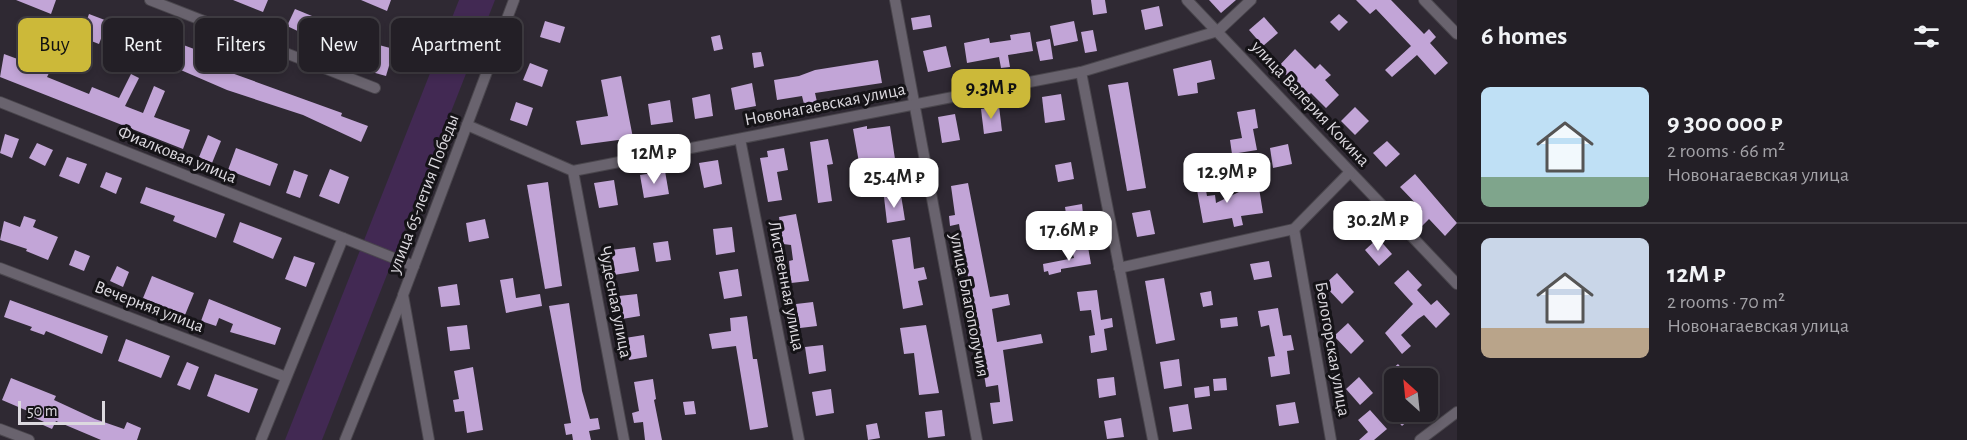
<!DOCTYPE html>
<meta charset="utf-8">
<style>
:root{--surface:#231f26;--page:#2f2c32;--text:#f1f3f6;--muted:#a3a2a7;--line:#403d43;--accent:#ccb939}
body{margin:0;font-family:"Alegreya Sans",sans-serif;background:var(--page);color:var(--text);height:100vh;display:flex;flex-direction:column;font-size:22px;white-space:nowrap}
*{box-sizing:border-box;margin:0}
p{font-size:20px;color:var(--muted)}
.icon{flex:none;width:33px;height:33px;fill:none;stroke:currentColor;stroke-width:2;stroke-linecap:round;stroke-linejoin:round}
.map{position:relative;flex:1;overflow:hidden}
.sheet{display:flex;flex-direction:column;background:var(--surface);width:510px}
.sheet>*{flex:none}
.guide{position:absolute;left:18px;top:18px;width:570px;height:54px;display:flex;gap:12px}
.needle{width:39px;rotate:333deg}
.fabs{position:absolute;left:1384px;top:368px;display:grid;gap:12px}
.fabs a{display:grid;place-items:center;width:54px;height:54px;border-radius:9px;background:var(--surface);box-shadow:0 3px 9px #0003,0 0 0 2px var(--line);font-size:30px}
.scale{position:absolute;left:18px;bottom:15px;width:87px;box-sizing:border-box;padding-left:6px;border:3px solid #dcd9df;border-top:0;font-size:16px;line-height:21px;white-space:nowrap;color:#dcd9df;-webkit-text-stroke:4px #151317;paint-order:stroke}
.price{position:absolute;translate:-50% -51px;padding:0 14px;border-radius:12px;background:#fff;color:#222;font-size:20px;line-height:39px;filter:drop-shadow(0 2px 3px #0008)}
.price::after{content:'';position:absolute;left:50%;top:36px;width:18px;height:14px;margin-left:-9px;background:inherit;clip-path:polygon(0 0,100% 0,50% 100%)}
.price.current{background:var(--accent);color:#111}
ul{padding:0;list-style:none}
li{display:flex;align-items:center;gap:18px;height:150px;padding:0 24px}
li+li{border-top:2px solid var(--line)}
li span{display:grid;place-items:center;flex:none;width:168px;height:120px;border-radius:9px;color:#555}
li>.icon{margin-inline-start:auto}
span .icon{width:72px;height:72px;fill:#fffc;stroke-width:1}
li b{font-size:26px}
h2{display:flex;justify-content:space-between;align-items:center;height:72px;padding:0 24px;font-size:26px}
.pill{padding:0 21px;border-radius:9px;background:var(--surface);box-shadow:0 3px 9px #0003,0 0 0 2px var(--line);font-size:21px;line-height:54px}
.pill.current{background:var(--accent);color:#111}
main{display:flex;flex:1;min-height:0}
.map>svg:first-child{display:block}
</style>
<main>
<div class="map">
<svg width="1457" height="440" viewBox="0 0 1457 440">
<rect width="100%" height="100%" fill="#2f2933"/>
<polygon fill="#422953" points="459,0 495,0 322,440 285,440"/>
<g fill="#c2a5d7">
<polygon points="16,0 56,0 51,14"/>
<polygon points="233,0 268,0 263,12"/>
<polygon points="361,0 391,0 387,11"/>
<polygon points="1091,0 1105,0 1107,13 1093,15"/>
<polygon points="1209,0 1236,0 1221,13"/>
<polygon points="1356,0 1391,0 1424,34 1429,29 1436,37 1430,43 1448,63 1435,75 1417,55 1392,77 1385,70 1411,46 1376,9 1370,14"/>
<polygon points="1159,6 1163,26 1145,30 1141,10"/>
<polygon points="295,9 312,16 304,34 287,26"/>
<polygon points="89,14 118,25 119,21 229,62 226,71 342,113 341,116 368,126 361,142 303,115 227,90 102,36 99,44 81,37"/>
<polygon points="1339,14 1348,22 1339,31 1330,22"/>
<polygon points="930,15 932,27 913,30 911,18"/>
<polygon points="1264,17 1278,33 1263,46 1249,30"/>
<polygon points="545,21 565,27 560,43 540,37"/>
<polygon points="1074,21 1078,41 1054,46 1050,26"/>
<polygon points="353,25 372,33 365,48 346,41"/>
<polygon points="1093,30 1097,51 1085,53 1081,32"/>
<polygon points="1030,32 1033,51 1008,55 1010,67 1001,68 999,57 967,63 964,43 989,38 990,43 1011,40 1010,35"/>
<polygon points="720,35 723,49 714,51 711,37"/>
<polygon points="1050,39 1053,59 1040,61 1036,42"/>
<polygon points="375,44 394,49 386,76 368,71"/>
<polygon points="946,46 951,67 928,72 923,51"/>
<polygon points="1295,49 1315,69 1320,64 1331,75 1325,80 1339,95 1326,108 1311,93 1303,101 1293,90 1297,86 1278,67"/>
<polygon points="761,52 764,66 754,68 752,53"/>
<polygon points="4,54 50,71 47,77 89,94 92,87 119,98 131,74 139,78 125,106 143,113 154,86 165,91 154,117 190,130 183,149 0,77"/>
<polygon points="878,60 882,83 815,93 817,102 804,104 802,96 777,100 774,80 799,76 815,70"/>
<polygon points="1211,60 1215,79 1197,83 1198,93 1178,96 1173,69"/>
<polygon points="530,63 548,70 542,87 523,80"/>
<polygon points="621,76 633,138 581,145 576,121 608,116 601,80"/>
<polygon points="1128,82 1146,188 1127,191 1108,85"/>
<polygon points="752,83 756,106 735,110 731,88"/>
<polygon points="710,94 713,116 695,119 692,98"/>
<polygon points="1061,94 1065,120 1045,123 1042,97"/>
<polygon points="670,100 673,122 651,125 648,104"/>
<polygon points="516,102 533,108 527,126 510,120"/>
<polygon points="999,106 1002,131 984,134 981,109"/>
<polygon points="1355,107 1369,121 1355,135 1341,121"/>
<polygon points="1255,109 1258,128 1253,129 1257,150 1232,154 1230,140 1242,138 1237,112"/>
<polygon points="955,114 960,140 942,143 938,117"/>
<polygon points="867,126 867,129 890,126 895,159 873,162 878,194 865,196 853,129"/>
<polygon points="5,134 19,139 12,158 0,153"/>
<polygon points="208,135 221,141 212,163 199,157"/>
<polygon points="828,139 833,164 827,165 832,201 818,203 810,142"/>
<polygon points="1387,141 1400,154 1386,167 1373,153"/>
<polygon points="37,143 53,150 45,166 29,158"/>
<polygon points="1288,144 1292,164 1273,168 1270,148"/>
<polygon points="236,148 278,164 270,186 228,170"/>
<polygon points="784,148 788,170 777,172 782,200 768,202 760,158 768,157 767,151"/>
<polygon points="67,157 87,164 79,184 59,176"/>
<polygon points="718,160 722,184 704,188 699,163"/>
<polygon points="1071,162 1074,179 1058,182 1055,165"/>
<polygon points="330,169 349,177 339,204 319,196"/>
<polygon points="294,170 308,175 300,198 286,193"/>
<polygon points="665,171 669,194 644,198 640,175"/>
<polygon points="106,172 122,178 116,194 100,187"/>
<polygon points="1203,174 1207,196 1215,195 1216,203 1241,191 1259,188 1263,213 1241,216 1243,225 1234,227 1232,218 1203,223 1197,190 1193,190 1190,177"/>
<polygon points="1415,174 1457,223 1445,236 1429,219 1422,226 1414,218 1422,210 1400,187"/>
<polygon points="614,180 618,205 599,208 594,183"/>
<polygon points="548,182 562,286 545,289 527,185"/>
<polygon points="968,183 990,297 1008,294 1010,305 992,309 997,342 1041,334 1043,343 1003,350 1013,421 993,424 990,403 1000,402 998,385 986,387 974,312 966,313 964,301 972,300 959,224 950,226 949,216 955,215 951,186"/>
<polygon points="146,187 225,214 216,238 173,221 175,216 140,203"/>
<polygon points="901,195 905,220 887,223 884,197"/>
<polygon points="1082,204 1084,224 1068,227 1065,207"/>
<polygon points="1150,210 1155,234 1137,237 1132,213"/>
<polygon points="796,214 809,281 791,283 789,261 793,260 791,245 783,244 779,217"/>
<polygon points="24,216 36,220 33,227 58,237 48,260 26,251 27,249 0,240 4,221 20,227"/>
<polygon points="485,219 489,238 469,242 466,223"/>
<polygon points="240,222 282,238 273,259 233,242"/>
<polygon points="732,227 735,252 716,255 713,229"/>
<polygon points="910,237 914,269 924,267 927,279 918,281 923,305 903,309 892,240"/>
<polygon points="1378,238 1392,254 1379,266 1365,250"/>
<polygon points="668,241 671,260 656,262 653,243"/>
<polygon points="635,247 639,271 614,275 611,250"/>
<polygon points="1088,247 1091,264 1061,269 1061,272 1049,275 1048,271 1044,272 1043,264 1074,258 1072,250"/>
<polygon points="75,250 90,256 84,271 69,265"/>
<polygon points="294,256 315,263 306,287 285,279"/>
<polygon points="1269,261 1272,277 1254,280 1250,264"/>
<polygon points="117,266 129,272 123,287 110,281"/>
<polygon points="738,269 742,296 724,299 719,272"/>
<polygon points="1408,270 1422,285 1417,290 1431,305 1437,300 1450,314 1436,328 1424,315 1418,319 1401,335 1411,346 1402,354 1385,333 1413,304 1394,283"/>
<polygon points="1337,273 1354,292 1342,304 1324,285"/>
<polygon points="152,276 194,293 185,315 143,298"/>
<polygon points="513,278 516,298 540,294 542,306 506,313 500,280"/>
<polygon points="1164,278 1175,340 1156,344 1145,281"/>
<polygon points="457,284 460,305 441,307 438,287"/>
<polygon points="1097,290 1101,320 1112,318 1113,327 1104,329 1107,350 1091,353 1089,336 1095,335 1091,310 1080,311 1077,292"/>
<polygon points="1211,291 1213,305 1203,307 1200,293"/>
<polygon points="637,294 640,316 622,319 619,296"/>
<polygon points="209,299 281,328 275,345 230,332 233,324 219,318 216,326 201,321"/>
<polygon points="10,300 108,336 102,354 46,331 44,335 30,330 32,327 4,317"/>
<polygon points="813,302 817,326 800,328 796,304"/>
<polygon points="569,303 582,391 590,419 598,418 600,429 589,431 591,440 573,440 572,434 566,435 564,424 571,423 549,306"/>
<polygon points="1278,308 1283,336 1291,335 1294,350 1287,351 1290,374 1271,377 1268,357 1275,356 1269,325 1261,327 1258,311"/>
<polygon points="747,316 753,359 757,359 768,427 750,430 736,346 712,349 709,334 731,331 730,318"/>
<polygon points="1237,317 1238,326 1221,328 1220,319"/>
<polygon points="1348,323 1364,341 1351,354 1334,336"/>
<polygon points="467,325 470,349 450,351 447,327"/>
<polygon points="926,325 939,393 919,395 914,353 904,354 900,328"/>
<polygon points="644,335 647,357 629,360 625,338"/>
<polygon points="126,339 170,356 161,378 118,361"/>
<polygon points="823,345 826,371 809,374 805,347"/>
<polygon points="1179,359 1182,386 1164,389 1160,362"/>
<polygon points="187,362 199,367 190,390 177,385"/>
<polygon points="1398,364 1404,371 1389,383 1384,376"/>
<polygon points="473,367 483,430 467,433 464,411 455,412 453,400 459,399 454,371"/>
<polygon points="215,374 258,389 249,413 207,396"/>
<polygon points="1114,377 1116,395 1099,398 1097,379"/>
<polygon points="1359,377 1373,393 1360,405 1346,389"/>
<polygon points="11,378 56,396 54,400 95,419 124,429 127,422 141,428 137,440 101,440 56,421 52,429 43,425 44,422 29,415 30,412 2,400"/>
<polygon points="1226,378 1227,390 1214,391 1213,379"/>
<polygon points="653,379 656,399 654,400 662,440 645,440 643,422 634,423 632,413 639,411 634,382"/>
<polygon points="1209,386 1210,396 1195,398 1194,388"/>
<polygon points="831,389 834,413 816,416 812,392"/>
<polygon points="694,401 696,414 685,415 683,402"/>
<polygon points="1295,402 1299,423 1279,426 1276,405"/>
<polygon points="1188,404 1192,429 1173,432 1169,407"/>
<polygon points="942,410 945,436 928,438 925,412"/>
<polygon points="1370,410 1387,429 1374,440 1359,440 1368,432 1358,420"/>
<polygon points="1389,411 1405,411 1411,418 1402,426"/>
<polygon points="1121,418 1124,437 1107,439 1104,421"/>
<polygon points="877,423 880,438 868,440 866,425"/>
</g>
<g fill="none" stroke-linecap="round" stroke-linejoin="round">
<defs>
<g id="street">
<polyline points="150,0 375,88"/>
<polyline points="895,0 977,440"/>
<polyline points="1187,0 1457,284"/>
<polyline points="1424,0 1457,34"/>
<polyline points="1081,72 1153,440"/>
<polyline points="0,102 414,266"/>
<polyline points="467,125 573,171 1081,72 1218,31 1251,0"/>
<polyline points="740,139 799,440"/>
<polyline points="573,171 624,440"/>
<polyline points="1294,229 1331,440"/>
<polyline points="0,268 286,377"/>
<polyline points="1119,268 1294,229 1350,172"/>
<polyline points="0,429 29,440"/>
<polyline points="261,440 343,238"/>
<polyline points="345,440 403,296"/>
<polyline points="429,440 403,295 514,0"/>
<polyline points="1420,440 1457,412"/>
</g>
</defs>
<use href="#street" stroke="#4a464d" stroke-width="12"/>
<use href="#street" stroke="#69636e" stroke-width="10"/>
</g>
<g text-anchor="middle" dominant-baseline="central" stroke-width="6" stroke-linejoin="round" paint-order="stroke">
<g font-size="18" fill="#dcd9df" stroke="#151317">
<text transform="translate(1310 104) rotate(47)">улица Валерия Кокина</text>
<text transform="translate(825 105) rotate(-11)">Новонагаевская улица</text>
<text transform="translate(177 155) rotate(22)">Фиалковая улица</text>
<text transform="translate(424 194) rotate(-69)">улица 65-летия Победы</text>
<text transform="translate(786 286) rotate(79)">Лиственная улица</text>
<text transform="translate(615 302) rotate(79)">Чудесная улица</text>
<text transform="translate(969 305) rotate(79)">улица Благополучия</text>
<text transform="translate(149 307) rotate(21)">Вечерняя улица</text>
<text transform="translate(1332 349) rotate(80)">Белогорская улица</text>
</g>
</g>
</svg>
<div class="fabs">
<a><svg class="needle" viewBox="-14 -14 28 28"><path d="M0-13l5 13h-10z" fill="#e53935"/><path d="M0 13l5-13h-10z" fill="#a3a2a7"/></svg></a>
</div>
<div class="scale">50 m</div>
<b class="price current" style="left:991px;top:120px">9.3M ₽</b>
<b class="price" style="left:654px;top:185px">12M ₽</b>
<b class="price" style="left:1227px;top:204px">12.9M ₽</b>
<b class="price" style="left:894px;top:209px">25.4M ₽</b>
<b class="price" style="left:1378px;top:252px">30.2M ₽</b>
<b class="price" style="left:1069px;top:262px">17.6M ₽</b>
<div class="guide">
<a class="pill current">Buy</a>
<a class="pill">Rent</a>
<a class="pill">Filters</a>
<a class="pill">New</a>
<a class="pill">Apartment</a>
</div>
</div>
<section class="sheet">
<h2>6 homes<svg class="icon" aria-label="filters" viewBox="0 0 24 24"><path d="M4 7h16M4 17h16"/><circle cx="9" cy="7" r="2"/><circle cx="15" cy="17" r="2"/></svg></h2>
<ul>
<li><span style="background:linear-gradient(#bfe0f5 75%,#7fa58c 0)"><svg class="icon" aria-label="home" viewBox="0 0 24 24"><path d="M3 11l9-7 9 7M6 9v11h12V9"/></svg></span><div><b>9 300 000 ₽</b><p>2 rooms · 66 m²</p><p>Новонагаевская улица</p></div></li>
<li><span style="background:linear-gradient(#c9d6e8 75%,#b9a48a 0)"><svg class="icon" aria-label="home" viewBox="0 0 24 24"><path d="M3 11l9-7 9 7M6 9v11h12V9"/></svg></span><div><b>12M ₽</b><p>2 rooms · 70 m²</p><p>Новонагаевская улица</p></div></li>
</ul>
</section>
</main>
